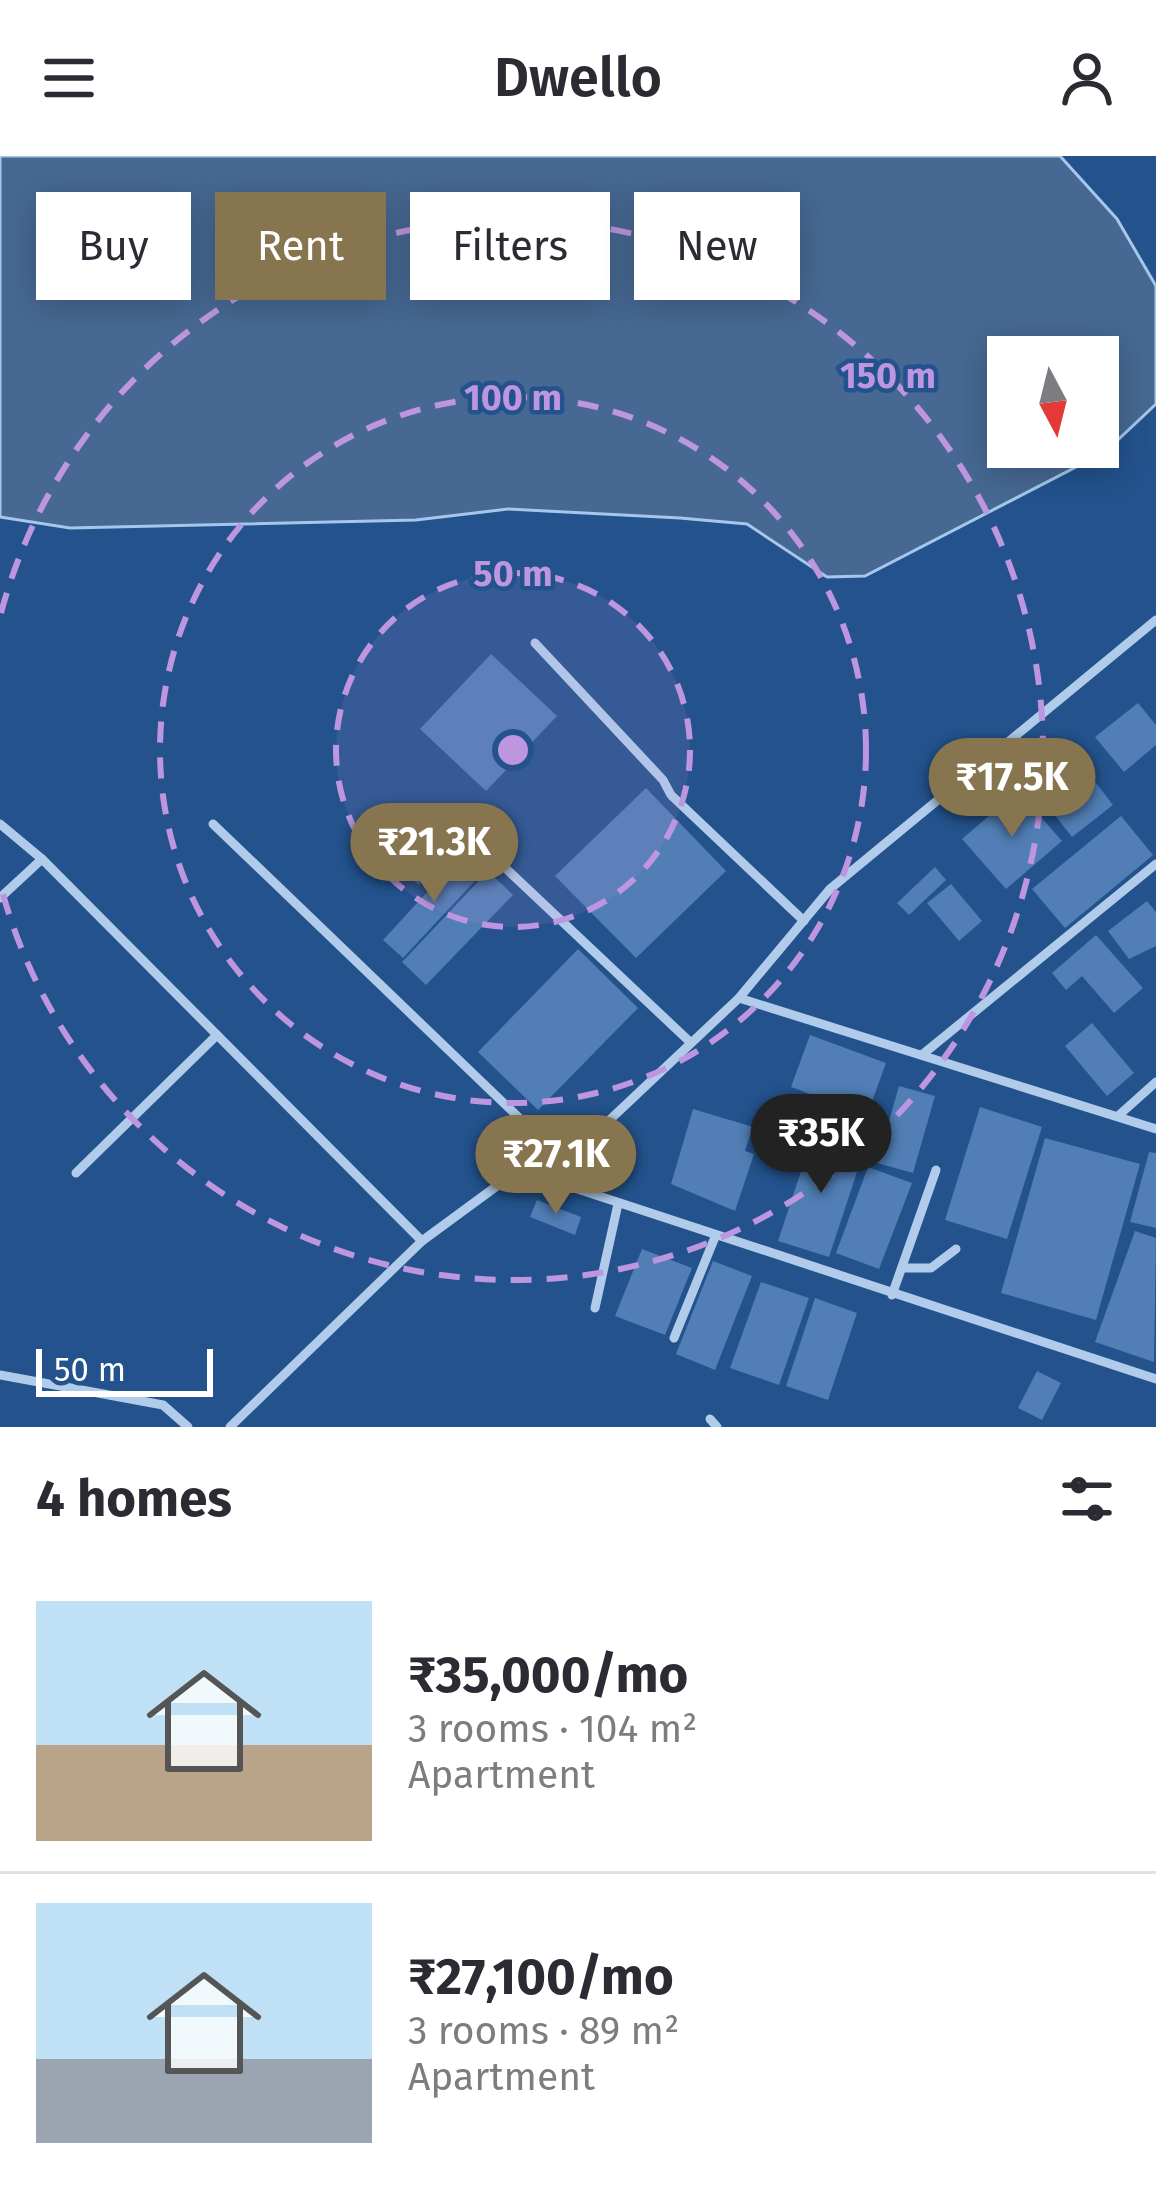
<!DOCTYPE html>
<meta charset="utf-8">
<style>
:root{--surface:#fff;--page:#f7f7f7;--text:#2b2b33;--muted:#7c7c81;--line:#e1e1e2;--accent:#877550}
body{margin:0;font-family:"Fira Sans",sans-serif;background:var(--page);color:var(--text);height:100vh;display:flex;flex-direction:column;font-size:45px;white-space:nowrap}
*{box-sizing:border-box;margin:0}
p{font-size:39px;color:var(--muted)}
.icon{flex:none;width:66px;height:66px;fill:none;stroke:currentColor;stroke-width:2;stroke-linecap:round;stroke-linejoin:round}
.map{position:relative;height:1271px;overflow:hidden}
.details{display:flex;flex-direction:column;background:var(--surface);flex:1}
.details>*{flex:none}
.guide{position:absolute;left:36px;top:36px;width:1086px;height:108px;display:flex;gap:24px}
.needle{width:78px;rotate:173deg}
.buttons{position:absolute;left:987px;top:180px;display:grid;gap:24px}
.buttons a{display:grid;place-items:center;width:132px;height:132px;border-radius:0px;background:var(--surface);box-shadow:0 6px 30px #0003;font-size:60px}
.scale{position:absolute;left:36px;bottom:30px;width:177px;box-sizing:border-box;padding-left:12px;border:6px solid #fff;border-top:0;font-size:33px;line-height:42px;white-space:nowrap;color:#fff;-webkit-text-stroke:9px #23528c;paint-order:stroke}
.price{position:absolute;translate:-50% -102px;padding:0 27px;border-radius:42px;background:var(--accent);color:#fff;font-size:39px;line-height:78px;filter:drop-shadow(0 3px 6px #0008)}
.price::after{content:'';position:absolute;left:50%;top:72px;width:36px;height:27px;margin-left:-18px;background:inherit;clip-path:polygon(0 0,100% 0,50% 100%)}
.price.on{background:#222;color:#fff}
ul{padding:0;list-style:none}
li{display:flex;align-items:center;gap:36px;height:300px;padding:0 36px}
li+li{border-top:3px solid var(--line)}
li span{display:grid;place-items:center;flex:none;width:336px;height:240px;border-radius:0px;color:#555}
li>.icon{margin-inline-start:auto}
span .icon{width:144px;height:144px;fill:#fffc;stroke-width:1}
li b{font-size:51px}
h2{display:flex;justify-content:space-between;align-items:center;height:144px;padding:0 36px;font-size:51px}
.chip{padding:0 42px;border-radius:0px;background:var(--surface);box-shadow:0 6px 30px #0003;font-size:42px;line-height:108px}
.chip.on{background:var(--accent);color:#fff}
header{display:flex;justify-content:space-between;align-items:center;height:156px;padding:0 36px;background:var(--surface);font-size:54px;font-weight:600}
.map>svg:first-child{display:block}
</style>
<header><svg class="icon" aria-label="menu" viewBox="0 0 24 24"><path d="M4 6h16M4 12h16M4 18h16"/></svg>Dwello<svg class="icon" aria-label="person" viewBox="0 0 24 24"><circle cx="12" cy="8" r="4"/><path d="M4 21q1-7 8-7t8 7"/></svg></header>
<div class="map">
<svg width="1156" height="1271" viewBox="0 0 1156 1271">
<rect width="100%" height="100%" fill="#23528c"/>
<path fill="#466892" stroke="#a5c7ec" stroke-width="3" fill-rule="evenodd" d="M0 0H1060L1117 63 1156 130V248L1105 296 865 420 827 421 747 368 680 362 508 353 416 364 70 372 0 361ZM1008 201H1098V291H1008Z"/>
<g fill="#507eb5">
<polygon points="491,498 557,560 486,635 420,573"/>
<polygon points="1138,547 1156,569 1156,589 1124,616 1095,581"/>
<polygon points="1068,591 1113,649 1072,681 1027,623"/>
<polygon points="646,632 726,715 636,802 555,720"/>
<polygon points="1018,635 1062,685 1006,733 962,683"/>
<polygon points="431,659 459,682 419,729 391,705"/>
<polygon points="1121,660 1153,699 1065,772 1032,733"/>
<polygon points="465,695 485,714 403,802 383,784"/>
<polygon points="935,711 946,724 909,759 897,747"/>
<polygon points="488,715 513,739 426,829 402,806"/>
<polygon points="951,728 982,765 959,785 927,747"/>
<polygon points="1147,745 1156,756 1156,790 1129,803 1108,775"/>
<polygon points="1096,779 1143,832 1114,857 1082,820 1066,834 1052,817"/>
<polygon points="578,793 638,852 538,954 478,896"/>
<polygon points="1092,867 1134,917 1107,940 1065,890"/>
<polygon points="810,879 886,907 867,959 791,931"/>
<polygon points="899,930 935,940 913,1017 877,1007"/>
<polygon points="980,951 1042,971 1007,1083 945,1064"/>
<polygon points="693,953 760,973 757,981 750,979 745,995 754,998 735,1055 671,1028"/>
<polygon points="813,979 864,995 829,1101 778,1085"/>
<polygon points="1045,982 1140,1008 1096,1164 1001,1137"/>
<polygon points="1149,996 1156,997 1156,1072 1130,1066"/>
<polygon points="868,1011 912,1027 879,1113 836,1097"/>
<polygon points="537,1044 581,1061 575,1079 530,1061"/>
<polygon points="1135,1075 1156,1082 1154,1206 1095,1186"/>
<polygon points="642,1093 692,1112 665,1179 615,1160"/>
<polygon points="713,1105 752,1120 715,1214 676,1198"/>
<polygon points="761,1126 809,1142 779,1229 730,1212"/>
<polygon points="815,1142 857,1157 828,1244 786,1230"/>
<polygon points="1037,1215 1061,1227 1042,1264 1018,1252"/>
</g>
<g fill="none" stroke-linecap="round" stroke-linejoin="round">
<g stroke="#b1cceb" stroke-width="9">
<polyline points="535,487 663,624 671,639 804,765"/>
<polyline points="446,656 690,886"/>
<polyline points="0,668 42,703 422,1085"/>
<polyline points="213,668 563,1004"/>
<polyline points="0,742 42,703"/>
<polyline points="739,842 1156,973"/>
<polyline points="923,898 1156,708"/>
<polyline points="1118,960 1156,926"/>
<polyline points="76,1017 217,879"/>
<polyline points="547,1023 739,842 830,733 1156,464"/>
<polyline points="902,1112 931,1112 956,1093"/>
<polyline points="892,1139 936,1014"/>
<polyline points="595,1152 618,1048"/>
<polyline points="674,1182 715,1081"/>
<polyline points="0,1219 163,1249 188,1271"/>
<polyline points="710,1263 717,1271"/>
<polyline points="230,1271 422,1085 505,1024 547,1023 1156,1223"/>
</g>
</g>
<circle cx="513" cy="594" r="177" fill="#bd96df" fill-opacity=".12"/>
<g fill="none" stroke="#bd96df" stroke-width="6" stroke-dasharray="21 15">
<circle cx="513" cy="594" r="177"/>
<circle cx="513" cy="594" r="353"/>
<path d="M1 457A530 530 0 1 1 1 731"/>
</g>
<circle cx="513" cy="594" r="18" fill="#bd96df" stroke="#23528c" stroke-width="6"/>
<g font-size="36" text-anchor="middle" font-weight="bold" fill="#bd96df" stroke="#23528c" stroke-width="9" stroke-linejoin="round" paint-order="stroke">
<text x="888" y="232">150 m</text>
<text x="513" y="254">100 m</text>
<text x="513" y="430">50 m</text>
</g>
</svg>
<div class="buttons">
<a><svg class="needle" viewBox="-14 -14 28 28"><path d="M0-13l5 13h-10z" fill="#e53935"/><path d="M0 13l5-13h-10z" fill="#7c7c81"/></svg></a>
</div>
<div class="scale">50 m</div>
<b class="price" style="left:1012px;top:684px">₹17.5K</b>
<b class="price" style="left:434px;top:749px">₹21.3K</b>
<b class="price on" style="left:821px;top:1040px">₹35K</b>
<b class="price" style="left:556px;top:1061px">₹27.1K</b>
<div class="guide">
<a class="chip">Buy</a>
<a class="chip on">Rent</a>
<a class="chip">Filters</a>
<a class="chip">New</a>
</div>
</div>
<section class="details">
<h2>4 homes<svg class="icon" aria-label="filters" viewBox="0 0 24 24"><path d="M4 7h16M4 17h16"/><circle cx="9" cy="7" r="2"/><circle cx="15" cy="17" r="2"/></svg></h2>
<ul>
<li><span style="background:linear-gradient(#bfe0f5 60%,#b9a48a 0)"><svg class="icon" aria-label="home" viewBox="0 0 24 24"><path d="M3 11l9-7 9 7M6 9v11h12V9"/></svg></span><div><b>₹35,000/mo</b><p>3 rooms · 104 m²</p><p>Apartment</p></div></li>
<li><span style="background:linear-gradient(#bfe0f5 65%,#9aa5b1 0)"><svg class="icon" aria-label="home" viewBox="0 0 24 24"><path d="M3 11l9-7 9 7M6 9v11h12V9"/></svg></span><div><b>₹27,100/mo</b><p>3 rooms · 89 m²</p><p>Apartment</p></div></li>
</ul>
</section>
